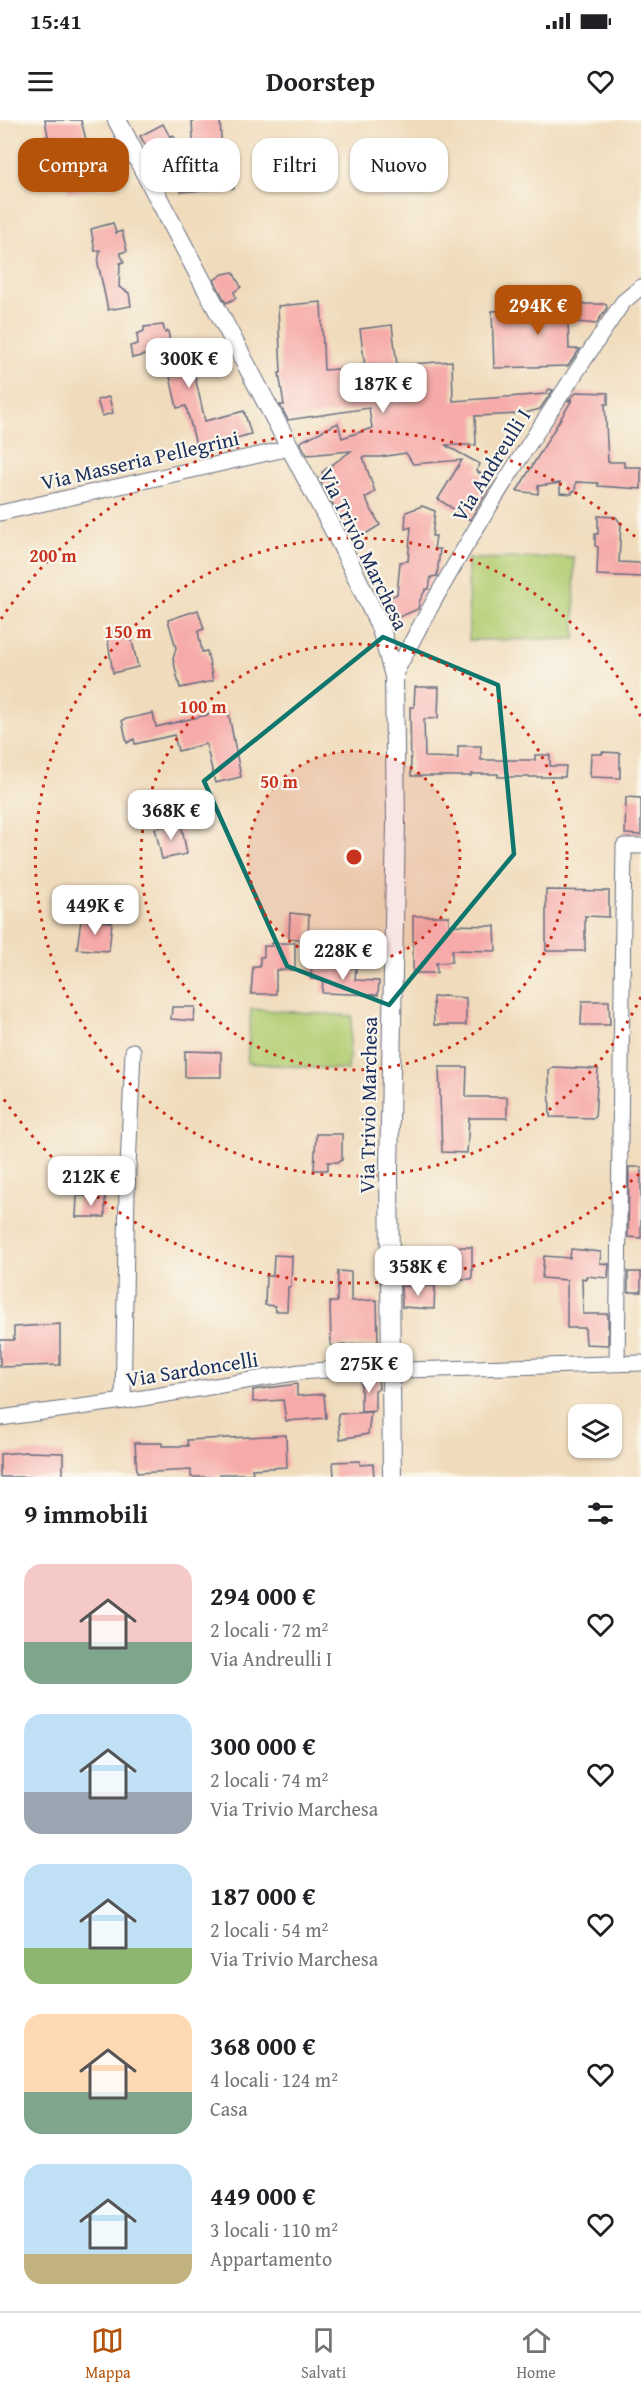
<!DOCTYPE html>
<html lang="it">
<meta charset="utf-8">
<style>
:root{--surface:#fff;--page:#f2f2f2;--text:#202124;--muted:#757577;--line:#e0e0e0;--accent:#b45309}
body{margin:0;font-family:"Gentium Book Plus",serif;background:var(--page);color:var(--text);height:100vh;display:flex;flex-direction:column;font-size:22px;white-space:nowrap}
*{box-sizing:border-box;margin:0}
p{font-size:20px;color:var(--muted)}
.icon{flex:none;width:33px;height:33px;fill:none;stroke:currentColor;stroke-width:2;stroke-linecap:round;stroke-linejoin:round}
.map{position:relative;height:1357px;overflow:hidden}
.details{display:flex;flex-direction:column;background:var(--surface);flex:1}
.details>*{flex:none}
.banner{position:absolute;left:18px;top:18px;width:606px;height:54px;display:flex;gap:12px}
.buttons{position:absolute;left:568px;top:1284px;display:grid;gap:12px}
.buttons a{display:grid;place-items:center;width:54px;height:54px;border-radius:12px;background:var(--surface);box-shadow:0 2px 4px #0004;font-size:30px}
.price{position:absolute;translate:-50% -51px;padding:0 14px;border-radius:12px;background:#fff;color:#222;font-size:20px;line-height:39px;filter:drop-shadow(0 2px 3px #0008)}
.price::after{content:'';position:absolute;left:50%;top:36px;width:18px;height:14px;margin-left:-9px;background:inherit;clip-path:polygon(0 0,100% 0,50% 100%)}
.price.on{background:var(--accent);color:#fff}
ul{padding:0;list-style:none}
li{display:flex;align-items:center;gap:18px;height:150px;padding:0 24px}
li span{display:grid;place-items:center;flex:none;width:168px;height:120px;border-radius:18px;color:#555}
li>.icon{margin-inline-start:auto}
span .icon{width:72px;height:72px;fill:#fffc;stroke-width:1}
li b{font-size:26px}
h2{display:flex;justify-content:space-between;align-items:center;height:72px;padding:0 24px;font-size:26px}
.chip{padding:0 21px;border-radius:18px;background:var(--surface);box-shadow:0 2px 4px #0004;font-size:21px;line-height:54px}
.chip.on{background:var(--accent);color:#fff}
.status{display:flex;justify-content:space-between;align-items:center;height:42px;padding:0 30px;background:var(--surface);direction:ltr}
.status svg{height:16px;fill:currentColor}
header{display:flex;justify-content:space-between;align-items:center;height:78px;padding:0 24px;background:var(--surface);font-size:27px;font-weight:700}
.dock{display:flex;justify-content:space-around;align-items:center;height:84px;border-top:2px solid var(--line);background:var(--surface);font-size:16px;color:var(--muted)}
.dock a{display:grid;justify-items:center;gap:3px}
.dock .on{color:var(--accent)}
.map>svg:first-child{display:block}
</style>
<div class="status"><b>15:41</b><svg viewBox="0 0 49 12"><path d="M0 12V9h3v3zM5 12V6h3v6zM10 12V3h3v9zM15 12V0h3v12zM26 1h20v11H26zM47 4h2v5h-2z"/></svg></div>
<header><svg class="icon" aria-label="menu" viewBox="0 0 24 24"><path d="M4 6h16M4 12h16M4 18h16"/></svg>Doorstep<svg class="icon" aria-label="heart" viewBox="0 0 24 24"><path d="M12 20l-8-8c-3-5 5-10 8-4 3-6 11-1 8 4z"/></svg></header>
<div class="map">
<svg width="641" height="1357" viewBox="0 0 641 1357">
<rect width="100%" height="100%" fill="#fbf7ec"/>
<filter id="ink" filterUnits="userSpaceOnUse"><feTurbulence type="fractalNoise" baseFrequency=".0167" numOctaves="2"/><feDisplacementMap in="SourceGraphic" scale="12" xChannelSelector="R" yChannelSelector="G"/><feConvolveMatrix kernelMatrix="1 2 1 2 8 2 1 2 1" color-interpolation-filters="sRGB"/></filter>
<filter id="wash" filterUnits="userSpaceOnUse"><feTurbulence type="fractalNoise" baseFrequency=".008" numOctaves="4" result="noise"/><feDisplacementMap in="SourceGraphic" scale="24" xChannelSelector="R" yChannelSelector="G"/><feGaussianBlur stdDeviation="1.35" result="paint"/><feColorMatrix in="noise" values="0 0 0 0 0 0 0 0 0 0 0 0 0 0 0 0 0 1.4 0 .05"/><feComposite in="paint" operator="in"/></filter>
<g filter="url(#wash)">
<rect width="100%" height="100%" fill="#f0dcbc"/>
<g fill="#b3ce73" stroke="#677e68" stroke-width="1.5">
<polygon points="574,437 575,519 469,520 468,439"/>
<polygon points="251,889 352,896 348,950 247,943"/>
</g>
<g id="blocks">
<g fill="#f6aaa9">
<polygon points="45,0 81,0 98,67 69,73 56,28 42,31 39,18 48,16"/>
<polygon points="192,0 220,0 223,51 233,50 234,68 181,72 178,57 195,56"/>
<polygon points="163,4 170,17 173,15 181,28 167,35 165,32 153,38 140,16"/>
<polygon points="113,103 116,113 122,111 127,131 120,133 124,142 120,143 119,167 129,173 131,186 108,190 98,143 100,130 95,131 91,109"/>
<polygon points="233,152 241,167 234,172 236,178 226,183 214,160 223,154"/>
<polygon points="321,182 324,250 365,247 360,209 392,205 397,245 452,241 453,281 546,274 549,269 553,270 540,289 521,294 475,296 476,325 445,325 480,344 476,351 493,361 470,400 438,379 462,340 413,344 406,333 380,337 363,337 375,372 365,378 380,405 359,418 354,409 348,413 319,358 323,356 322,352 351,331 307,335 300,322 338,303 342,318 372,308 369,288 288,300 280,285 284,285 279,253 281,253 278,186"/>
<polygon points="560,184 606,184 607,188 596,204 568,201 569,229 580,229 568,246 494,248 492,191 535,188 536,195 560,194"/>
<polygon points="163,205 165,213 168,211 171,228 188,225 205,301 244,291 251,314 197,329 186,286 177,288 169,252 162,254 158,232 132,238 130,226 138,224 137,214 144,211 144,207"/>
<polygon points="577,272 608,273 608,284 605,284 608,342 624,342 624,347 641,347 641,369 598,366 598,363 576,362 575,371 572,371 572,374 560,373 560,363 538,366 538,374 517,371 572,280 568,281"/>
<polygon points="109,277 113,293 102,296 97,280"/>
<polygon points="422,386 435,391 432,416 436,416 434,429 440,429 437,456 431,457 429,469 426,469 420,480 418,489 392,500 387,486 392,484 389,478 397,474 400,442 408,441 411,407 405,409 406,392"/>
<polygon points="598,396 616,397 621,404 619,442 641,443 641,457 597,455 598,427 595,426 595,414 598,414"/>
<polygon points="198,490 204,509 198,511 202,532 207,531 213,561 180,568 173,539 176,528 168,500"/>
<polygon points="129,508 138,547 113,553 107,515 112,514 111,512"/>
<polygon points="415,567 439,567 438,598 424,599 425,637 458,638 458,626 481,626 481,640 535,640 535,635 550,635 550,646 566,646 565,657 498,657 498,654 471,654 471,656 411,656 410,587 414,587"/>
<polygon points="228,590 241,657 215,663 206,624 178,631 174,615 135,624 134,619 127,623 122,600 153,593 156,607"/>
<polygon points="602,632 620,633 620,658 590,657 591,634 602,634"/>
<polygon points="626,677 641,678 641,715 625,714"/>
<polygon points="181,703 187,734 162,739 155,708"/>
<polygon points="546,770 609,771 609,797 585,796 585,831 546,831"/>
<polygon points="290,793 309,795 308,820 289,818"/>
<polygon points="413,796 449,796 449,805 495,806 496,831 452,830 452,842 436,843 437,853 413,853"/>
<polygon points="81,800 112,802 109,831 77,829"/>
<polygon points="271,823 295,823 295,850 276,850 276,874 251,874 253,847 260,847 260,837 264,837 264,826 272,826"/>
<polygon points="312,843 356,848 355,860 379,861 378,875 322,873 323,860 311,859"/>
<polygon points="444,876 466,878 466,905 434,905 433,877"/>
<polygon points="582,881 609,881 610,905 581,905"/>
<polygon points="172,887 195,887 194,901 171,899"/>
<polygon points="185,931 221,932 221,957 185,957"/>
<polygon points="439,947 467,947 466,977 507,977 507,998 469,998 467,1033 442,1032"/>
<polygon points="553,947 598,949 595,998 550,997 549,951"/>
<polygon points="316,1014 342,1014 342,1040 338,1042 328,1042 328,1050 314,1050"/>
<polygon points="629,1047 641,1047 641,1118 628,1117"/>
<polygon points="77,1076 105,1076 105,1097 76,1097"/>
<polygon points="446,1127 472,1127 472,1159 458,1159 458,1156 443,1156 443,1137 447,1137"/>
<polygon points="571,1129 601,1132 600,1143 609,1144 608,1158 586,1156 586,1159 582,1158 583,1194 608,1194 608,1225 586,1224 585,1208 567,1208 567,1160 542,1158 544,1136 570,1138"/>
<polygon points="274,1135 292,1136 291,1167 288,1167 287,1191 275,1191 275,1186 265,1185 266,1156 273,1156"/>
<polygon points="338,1151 351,1152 351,1181 377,1180 378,1223 331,1226 330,1182 337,1182"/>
<rect x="628" y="1152" width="13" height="20"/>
<polygon points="401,1166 435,1166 434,1189 402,1187"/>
<polygon points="60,1204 60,1245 0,1247 0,1220 14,1220 14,1207"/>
<polygon points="378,1257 379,1269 375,1270 375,1291 361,1292 361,1258"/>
<polygon points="297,1264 297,1276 324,1274 326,1298 286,1301 283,1280 253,1282 253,1270"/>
<polygon points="371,1292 368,1314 340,1319 338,1294"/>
<polygon points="286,1315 287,1347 252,1349 253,1354 220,1354 220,1357 191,1357 191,1350 137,1353 135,1323 162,1323 162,1326 188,1326 187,1320"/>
<polygon points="26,1332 63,1333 63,1357 0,1357 0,1334"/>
<polygon points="360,1341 360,1345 373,1344 374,1357 334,1357 333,1342"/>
</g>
</g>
</g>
<g filter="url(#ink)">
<use href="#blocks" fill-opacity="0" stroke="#666c7f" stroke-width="1.5"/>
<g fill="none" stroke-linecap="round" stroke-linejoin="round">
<defs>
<g id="minor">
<polyline points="0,393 290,328"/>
<path d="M394 556C460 425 541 304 623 182L641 167"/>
<polyline points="617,1243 624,726 641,726"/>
<polyline points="123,1281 127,1071 133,931"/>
<polyline points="0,1298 131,1280 300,1252 391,1245 407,1250 641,1243"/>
</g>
<polyline id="tertiary" points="117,0 341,424 381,509 394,556 396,703 389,1050 392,1357"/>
</defs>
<use href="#minor" stroke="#666c7f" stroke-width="17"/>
<use href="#tertiary" stroke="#666c7f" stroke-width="20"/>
<use href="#minor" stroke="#fff" stroke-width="15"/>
<use href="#tertiary" stroke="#fff" stroke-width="18"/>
</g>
</g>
<path fill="none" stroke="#0f766e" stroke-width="4.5" stroke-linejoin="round" d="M383 517 498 565 514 734 389 885 287 846 204 661Z"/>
<circle cx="354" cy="737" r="106" fill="#c8321e" fill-opacity=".12"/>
<g fill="none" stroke="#c8321e" stroke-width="3" stroke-dasharray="3 6">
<circle cx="354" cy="737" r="106"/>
<circle cx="354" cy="737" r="213"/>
<path d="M641 877A319 319 0 1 1 641 597"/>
<path d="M639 1054A426 426 0 0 1 1 975M1 499A426 426 0 0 1 639 420"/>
</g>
<g text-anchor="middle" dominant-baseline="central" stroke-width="4.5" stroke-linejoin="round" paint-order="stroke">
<g font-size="21" fill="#1b2f5e" stroke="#fbf7ec">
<text transform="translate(140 340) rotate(-13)">Via Masseria Pellegrini</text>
<text transform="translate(491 345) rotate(-58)">Via Andreulli I</text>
<text transform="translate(364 429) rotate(64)">Via Trivio Marchesa</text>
<text transform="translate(368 985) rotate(-89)">Via Trivio Marchesa</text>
<text transform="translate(192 1249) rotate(-9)">Via Sardoncelli</text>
</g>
</g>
<circle cx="354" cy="737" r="9" fill="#c8321e" stroke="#fbf7ec" stroke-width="3"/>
<g font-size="18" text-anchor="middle" font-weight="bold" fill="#c8321e" stroke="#fbf7ec" stroke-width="4.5" stroke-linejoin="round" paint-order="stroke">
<text x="53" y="442">200 m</text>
<text x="128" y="518">150 m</text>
<text x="203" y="593">100 m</text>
<text x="279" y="668">50 m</text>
</g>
</svg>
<div class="buttons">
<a><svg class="icon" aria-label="layers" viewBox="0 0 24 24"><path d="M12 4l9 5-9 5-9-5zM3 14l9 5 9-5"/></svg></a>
</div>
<b class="price on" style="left:538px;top:216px">294K €</b>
<b class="price" style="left:189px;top:269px">300K €</b>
<b class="price" style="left:383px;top:294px">187K €</b>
<b class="price" style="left:171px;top:721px">368K €</b>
<b class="price" style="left:95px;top:816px">449K €</b>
<b class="price" style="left:343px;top:861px">228K €</b>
<b class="price" style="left:91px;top:1087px">212K €</b>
<b class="price" style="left:418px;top:1177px">358K €</b>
<b class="price" style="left:369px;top:1274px">275K €</b>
<div class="banner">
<a class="chip on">Compra</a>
<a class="chip">Affitta</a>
<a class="chip">Filtri</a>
<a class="chip">Nuovo</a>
</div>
</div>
<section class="details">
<h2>9 immobili<svg class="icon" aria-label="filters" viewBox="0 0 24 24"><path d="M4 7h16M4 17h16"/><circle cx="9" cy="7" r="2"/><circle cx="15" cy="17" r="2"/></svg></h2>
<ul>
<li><span style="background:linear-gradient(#f6c9c9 65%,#7fa58c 0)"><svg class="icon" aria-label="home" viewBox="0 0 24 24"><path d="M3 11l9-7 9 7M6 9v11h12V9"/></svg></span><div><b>294 000 €</b><p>2 locali · 72 m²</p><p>Via Andreulli I</p></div><svg class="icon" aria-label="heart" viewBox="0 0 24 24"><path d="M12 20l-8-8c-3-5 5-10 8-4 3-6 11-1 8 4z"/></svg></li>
<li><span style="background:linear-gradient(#bfe0f5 65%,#9aa5b1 0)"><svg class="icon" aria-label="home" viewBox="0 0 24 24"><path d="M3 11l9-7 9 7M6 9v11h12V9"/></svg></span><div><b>300 000 €</b><p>2 locali · 74 m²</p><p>Via Trivio Marchesa</p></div><svg class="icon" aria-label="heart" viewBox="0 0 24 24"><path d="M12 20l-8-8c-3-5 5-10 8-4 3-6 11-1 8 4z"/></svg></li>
<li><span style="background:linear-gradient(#bfe0f5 70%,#8fb573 0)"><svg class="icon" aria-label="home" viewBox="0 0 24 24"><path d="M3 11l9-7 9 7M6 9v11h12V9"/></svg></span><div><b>187 000 €</b><p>2 locali · 54 m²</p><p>Via Trivio Marchesa</p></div><svg class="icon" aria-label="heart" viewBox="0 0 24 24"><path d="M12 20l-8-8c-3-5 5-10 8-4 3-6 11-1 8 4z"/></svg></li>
<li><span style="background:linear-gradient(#ffd9b3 65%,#7fa58c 0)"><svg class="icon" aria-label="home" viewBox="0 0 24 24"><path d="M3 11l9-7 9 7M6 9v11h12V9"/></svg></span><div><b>368 000 €</b><p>4 locali · 124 m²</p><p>Casa</p></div><svg class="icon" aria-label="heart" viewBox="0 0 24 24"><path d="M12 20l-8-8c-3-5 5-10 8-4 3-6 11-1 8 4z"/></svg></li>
<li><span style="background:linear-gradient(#bfe0f5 75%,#c2b280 0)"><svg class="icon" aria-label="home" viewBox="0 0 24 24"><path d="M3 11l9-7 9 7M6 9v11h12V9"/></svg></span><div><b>449 000 €</b><p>3 locali · 110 m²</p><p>Appartamento</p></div><svg class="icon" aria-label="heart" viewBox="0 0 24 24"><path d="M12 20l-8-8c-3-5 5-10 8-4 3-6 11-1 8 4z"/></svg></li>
</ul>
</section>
<nav class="dock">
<a class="on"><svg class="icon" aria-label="map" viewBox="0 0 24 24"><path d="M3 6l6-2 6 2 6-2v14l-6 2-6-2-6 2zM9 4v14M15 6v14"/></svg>Mappa</a>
<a><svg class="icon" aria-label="saved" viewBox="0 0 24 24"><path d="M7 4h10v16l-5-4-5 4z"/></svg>Salvati</a>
<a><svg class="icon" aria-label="home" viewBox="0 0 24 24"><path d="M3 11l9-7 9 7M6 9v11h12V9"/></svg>Home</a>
</nav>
